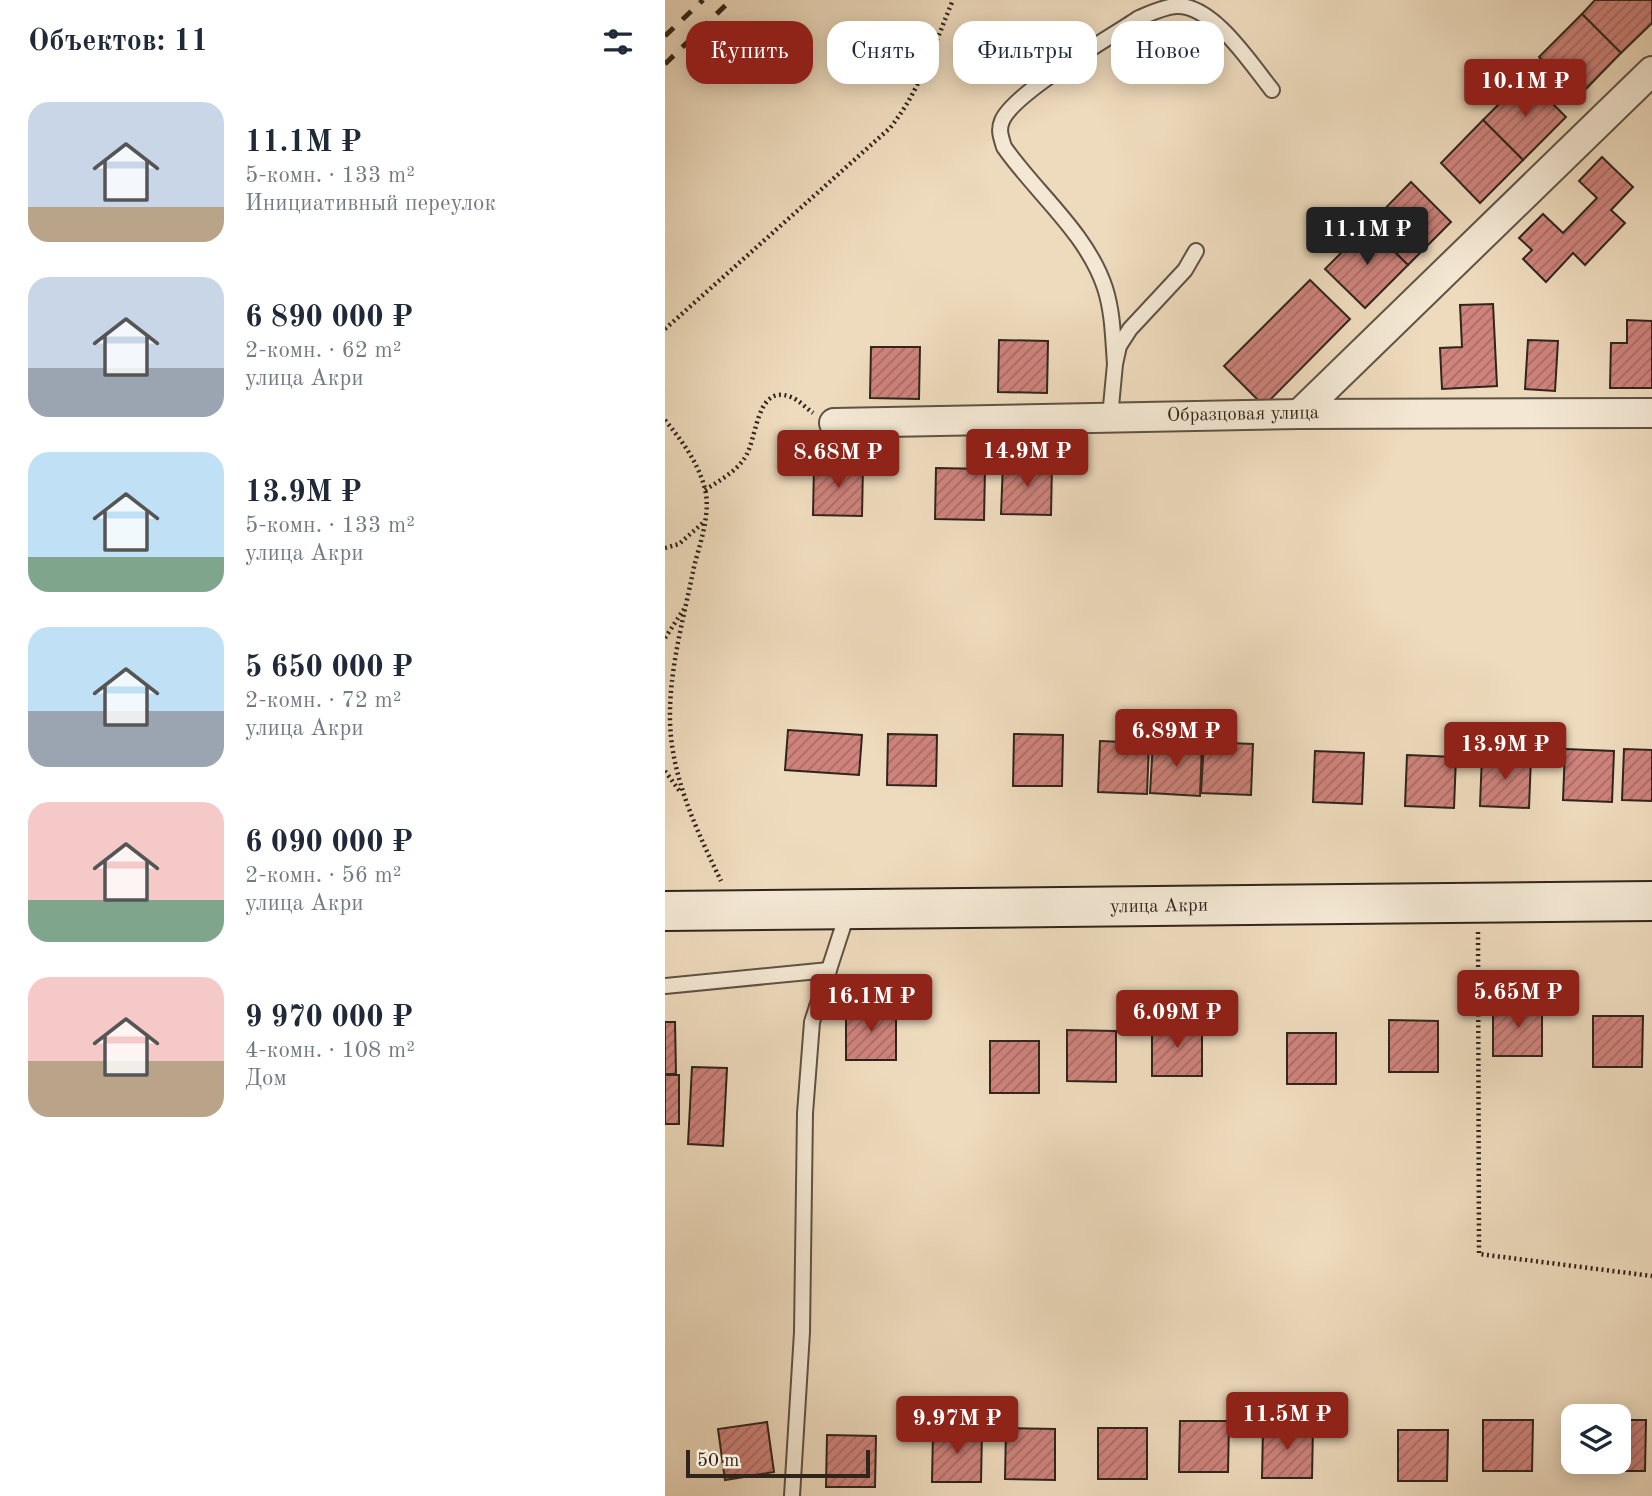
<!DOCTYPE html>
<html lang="ru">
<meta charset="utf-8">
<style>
:root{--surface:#fff;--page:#f6f6f7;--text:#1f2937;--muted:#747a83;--accent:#8f2418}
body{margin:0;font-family:"Old Standard TT",serif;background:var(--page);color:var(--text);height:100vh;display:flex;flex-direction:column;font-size:26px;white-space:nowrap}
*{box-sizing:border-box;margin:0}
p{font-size:23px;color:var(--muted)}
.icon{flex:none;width:38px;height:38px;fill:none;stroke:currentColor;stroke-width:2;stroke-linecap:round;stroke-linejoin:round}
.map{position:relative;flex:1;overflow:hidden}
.side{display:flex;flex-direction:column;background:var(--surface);width:665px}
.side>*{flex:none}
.top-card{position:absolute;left:21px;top:21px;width:665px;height:63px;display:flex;gap:14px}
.fabs{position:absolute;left:896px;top:1404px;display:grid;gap:14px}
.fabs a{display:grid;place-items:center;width:70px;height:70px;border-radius:14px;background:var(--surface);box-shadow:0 4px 18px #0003;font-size:35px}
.scale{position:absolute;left:21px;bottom:18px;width:184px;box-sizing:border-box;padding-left:7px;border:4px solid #30251c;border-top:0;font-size:19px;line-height:24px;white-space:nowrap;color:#30251c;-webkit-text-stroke:5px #f4e8d4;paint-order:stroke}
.price{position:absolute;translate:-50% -60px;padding:0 16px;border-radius:7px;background:var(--accent);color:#fff;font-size:23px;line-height:46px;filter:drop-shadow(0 2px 4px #0008)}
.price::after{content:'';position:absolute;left:50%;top:42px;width:21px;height:16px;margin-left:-10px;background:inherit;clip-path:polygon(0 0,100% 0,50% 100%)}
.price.selected{background:#222;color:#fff}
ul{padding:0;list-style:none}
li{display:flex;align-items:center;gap:21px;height:175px;padding:0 28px}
li span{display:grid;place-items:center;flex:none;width:196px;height:140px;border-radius:21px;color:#555}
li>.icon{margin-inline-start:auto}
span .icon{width:84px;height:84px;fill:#fffc;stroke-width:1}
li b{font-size:30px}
h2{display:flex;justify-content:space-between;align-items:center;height:84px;padding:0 28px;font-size:30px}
.pill{padding:0 24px;border-radius:21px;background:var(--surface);box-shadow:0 4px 18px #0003;font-size:24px;line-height:63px}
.pill.selected{background:var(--accent);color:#fff}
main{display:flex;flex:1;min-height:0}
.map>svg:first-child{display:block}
</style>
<main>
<section class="side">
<h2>Объектов: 11<svg class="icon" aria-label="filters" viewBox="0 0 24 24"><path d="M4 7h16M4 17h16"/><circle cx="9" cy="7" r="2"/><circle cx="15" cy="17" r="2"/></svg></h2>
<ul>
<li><span style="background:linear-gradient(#c9d6e8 75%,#b9a48a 0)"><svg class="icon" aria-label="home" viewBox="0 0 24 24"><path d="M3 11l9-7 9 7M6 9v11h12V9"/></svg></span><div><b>11.1M ₽</b><p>5-комн. · 133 m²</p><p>Инициативный переулок</p></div></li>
<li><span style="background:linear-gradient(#c9d6e8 65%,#9aa5b1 0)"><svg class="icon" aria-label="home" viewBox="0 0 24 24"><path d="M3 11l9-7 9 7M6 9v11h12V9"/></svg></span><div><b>6 890 000 ₽</b><p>2-комн. · 62 m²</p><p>улица Акри</p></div></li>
<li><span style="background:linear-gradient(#bfe0f5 75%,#7fa58c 0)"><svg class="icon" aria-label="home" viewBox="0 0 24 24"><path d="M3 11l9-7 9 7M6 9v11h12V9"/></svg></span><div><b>13.9M ₽</b><p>5-комн. · 133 m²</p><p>улица Акри</p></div></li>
<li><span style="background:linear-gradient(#bfe0f5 60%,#9aa5b1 0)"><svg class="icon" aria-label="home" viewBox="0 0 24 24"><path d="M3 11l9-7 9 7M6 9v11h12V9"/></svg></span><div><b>5 650 000 ₽</b><p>2-комн. · 72 m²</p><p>улица Акри</p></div></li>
<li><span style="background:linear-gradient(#f6c9c9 70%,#7fa58c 0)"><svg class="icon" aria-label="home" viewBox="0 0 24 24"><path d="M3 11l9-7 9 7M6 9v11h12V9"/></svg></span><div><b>6 090 000 ₽</b><p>2-комн. · 56 m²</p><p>улица Акри</p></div></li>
<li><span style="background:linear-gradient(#f6c9c9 60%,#b9a48a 0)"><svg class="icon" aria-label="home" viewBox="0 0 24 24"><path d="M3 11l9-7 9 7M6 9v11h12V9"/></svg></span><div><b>9 970 000 ₽</b><p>4-комн. · 108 m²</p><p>Дом</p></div></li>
</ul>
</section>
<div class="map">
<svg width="987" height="1496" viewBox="0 0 987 1496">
<defs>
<pattern id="building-hatch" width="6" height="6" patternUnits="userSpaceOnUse" patternTransform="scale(1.75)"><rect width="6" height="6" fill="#cf837c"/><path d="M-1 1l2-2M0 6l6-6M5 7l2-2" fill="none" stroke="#a86b65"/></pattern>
</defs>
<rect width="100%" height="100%" fill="#eedbbd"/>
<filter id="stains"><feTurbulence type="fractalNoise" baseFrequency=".00286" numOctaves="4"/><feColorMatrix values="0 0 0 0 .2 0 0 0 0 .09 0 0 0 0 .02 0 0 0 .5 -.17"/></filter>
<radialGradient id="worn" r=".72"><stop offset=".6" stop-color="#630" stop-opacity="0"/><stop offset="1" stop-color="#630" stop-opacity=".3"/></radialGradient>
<g fill="url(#building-hatch)" stroke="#30251c" stroke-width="2">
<polygon points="930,0 987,0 987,23 956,53 917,14"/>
<polygon points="917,14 956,53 914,96 874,57"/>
<polygon points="861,77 901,117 858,160 818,120"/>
<polygon points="818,120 858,160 815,203 776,163"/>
<polygon points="937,157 968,187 946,210 960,223 920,265 908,253 881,282 858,259 867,250 854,238 878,214 898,233 932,198 914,181"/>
<polygon points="746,182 786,222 743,265 703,226"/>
<polygon points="703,226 743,265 700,308 660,269"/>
<polygon points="645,280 685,319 599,406 559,366"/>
<polygon points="828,304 832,386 777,389 775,348 797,347 795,305"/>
<polygon points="962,320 987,321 987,388 945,388 946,343 962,343"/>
<polygon points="334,340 383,341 382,393 333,392"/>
<polygon points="863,340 893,341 890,391 860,389"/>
<polygon points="206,347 255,347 254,399 205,398"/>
<polygon points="338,463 387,464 386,515 336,514"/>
<polygon points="149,464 198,465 197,516 148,515"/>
<polygon points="271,468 320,469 319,520 270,519"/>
<polygon points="123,730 197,735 194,775 120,770"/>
<polygon points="223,734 272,735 271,786 222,785"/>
<polygon points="349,734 398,735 397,786 348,786"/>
<polygon points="435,741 484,743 482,794 433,792"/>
<polygon points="488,742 537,744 535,796 485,793"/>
<polygon points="539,742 588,744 586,795 536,793"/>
<polygon points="900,749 949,751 947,802 898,800"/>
<polygon points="959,749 987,750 987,801 957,800"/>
<polygon points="650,751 699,753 697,804 648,802"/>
<polygon points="742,755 791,757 789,808 740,806"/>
<polygon points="817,755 866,757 864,808 815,806"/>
<rect x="828" y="1005" width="49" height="51"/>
<rect x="181" y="1009" width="50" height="51"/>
<polygon points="928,1016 978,1016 977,1067 928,1067"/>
<polygon points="724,1020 773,1021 773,1072 724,1072"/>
<polygon points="0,1022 10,1022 11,1074 0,1074"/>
<rect x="487" y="1024" width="50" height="52"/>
<polygon points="402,1030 451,1031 451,1082 402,1081"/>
<rect x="622" y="1033" width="49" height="51"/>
<rect x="325" y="1041" width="49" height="52"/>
<polygon points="27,1067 62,1068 58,1146 23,1144"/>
<rect x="0" y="1075" width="14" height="49"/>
<polygon points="818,1420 868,1420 867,1471 818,1471"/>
<polygon points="954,1420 981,1420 980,1471 931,1471 931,1461 954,1461"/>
<polygon points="515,1421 564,1421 563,1472 514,1472"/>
<polygon points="102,1422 109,1472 60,1480 53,1429"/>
<polygon points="598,1427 648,1427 647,1478 597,1478"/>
<polygon points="341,1428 390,1429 390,1480 340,1479"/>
<rect x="433" y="1428" width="49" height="51"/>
<polygon points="733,1430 783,1430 782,1481 733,1481"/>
<polygon points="268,1431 317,1431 316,1482 267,1482"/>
<polygon points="162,1435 211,1436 210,1487 161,1487"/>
</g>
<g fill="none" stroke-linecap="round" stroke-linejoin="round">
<defs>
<g id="service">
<path d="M450 364C448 339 448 313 440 288 422 233 371 193 339 147 336 137 333 130 337 121 348 93 446 37 474 18 486 13 498 7 511 6 548 4 586 64 607 90"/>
<polyline points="445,417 450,364 454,346 465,329 520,270 531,251"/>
<polyline points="0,986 164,970"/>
<polyline points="127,1496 137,1332 140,1113 147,1022 183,911"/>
</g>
<g id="minor">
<polyline points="634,414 987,71"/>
<polyline points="169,423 634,414 987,413"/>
</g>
<polyline id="secondary" points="0,911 987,901"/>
</defs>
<use href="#service" stroke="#605244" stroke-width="18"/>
<use href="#minor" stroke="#605244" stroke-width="32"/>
<use href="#secondary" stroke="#30251c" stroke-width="42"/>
<g stroke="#30251c" stroke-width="4.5" stroke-dasharray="2 3.5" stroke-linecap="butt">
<path d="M0 329 225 128C256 89 269 45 288 0"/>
<path d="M0 420C17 441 33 462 40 489 46 514 35 543 29 567 19 617 4 669 5 720 6 777 32 831 56 881"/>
<path d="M40 490C54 481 70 472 79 459 93 440 90 383 126 397 134 400 141 408 148 413"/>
<polyline points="0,548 14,544 40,521"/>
<polyline points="0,638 19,609"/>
<polyline points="0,771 16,793"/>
<polyline points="813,932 814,1254 987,1276"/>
</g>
<use href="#service" stroke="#f4e8d4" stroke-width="14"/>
<use href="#minor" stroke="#f4e8d4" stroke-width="28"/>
<use href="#secondary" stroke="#f4e8d4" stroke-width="38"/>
<g stroke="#30251c" stroke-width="5" stroke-dasharray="12 12" stroke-linecap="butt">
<polyline points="0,36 38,0"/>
<polyline points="0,64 66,0"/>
</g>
</g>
<g text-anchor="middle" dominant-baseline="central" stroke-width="7" stroke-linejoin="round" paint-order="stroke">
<g font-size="19" fill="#30251c" stroke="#f4e8d4">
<text transform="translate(578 415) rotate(-1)">Образцовая улица</text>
<text transform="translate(494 907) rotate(-1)">улица Акри</text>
</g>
</g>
<rect width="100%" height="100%" filter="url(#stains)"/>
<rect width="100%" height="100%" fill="url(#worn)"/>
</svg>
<div class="fabs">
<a><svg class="icon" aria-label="layers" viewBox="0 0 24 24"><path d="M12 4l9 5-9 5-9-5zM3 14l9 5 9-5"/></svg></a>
</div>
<div class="scale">50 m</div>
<b class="price" style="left:860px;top:119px">10.1M ₽</b>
<b class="price selected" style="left:702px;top:267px">11.1M ₽</b>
<b class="price" style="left:362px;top:489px">14.9M ₽</b>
<b class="price" style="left:173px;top:490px">8.68M ₽</b>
<b class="price" style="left:511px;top:769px">6.89M ₽</b>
<b class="price" style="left:840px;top:782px">13.9M ₽</b>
<b class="price" style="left:853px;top:1030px">5.65M ₽</b>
<b class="price" style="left:206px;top:1034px">16.1M ₽</b>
<b class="price" style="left:512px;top:1050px">6.09M ₽</b>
<b class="price" style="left:622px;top:1452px">11.5M ₽</b>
<b class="price" style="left:292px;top:1456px">9.97M ₽</b>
<div class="top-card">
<a class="pill selected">Купить</a>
<a class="pill">Снять</a>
<a class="pill">Фильтры</a>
<a class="pill">Новое</a>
</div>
</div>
</main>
